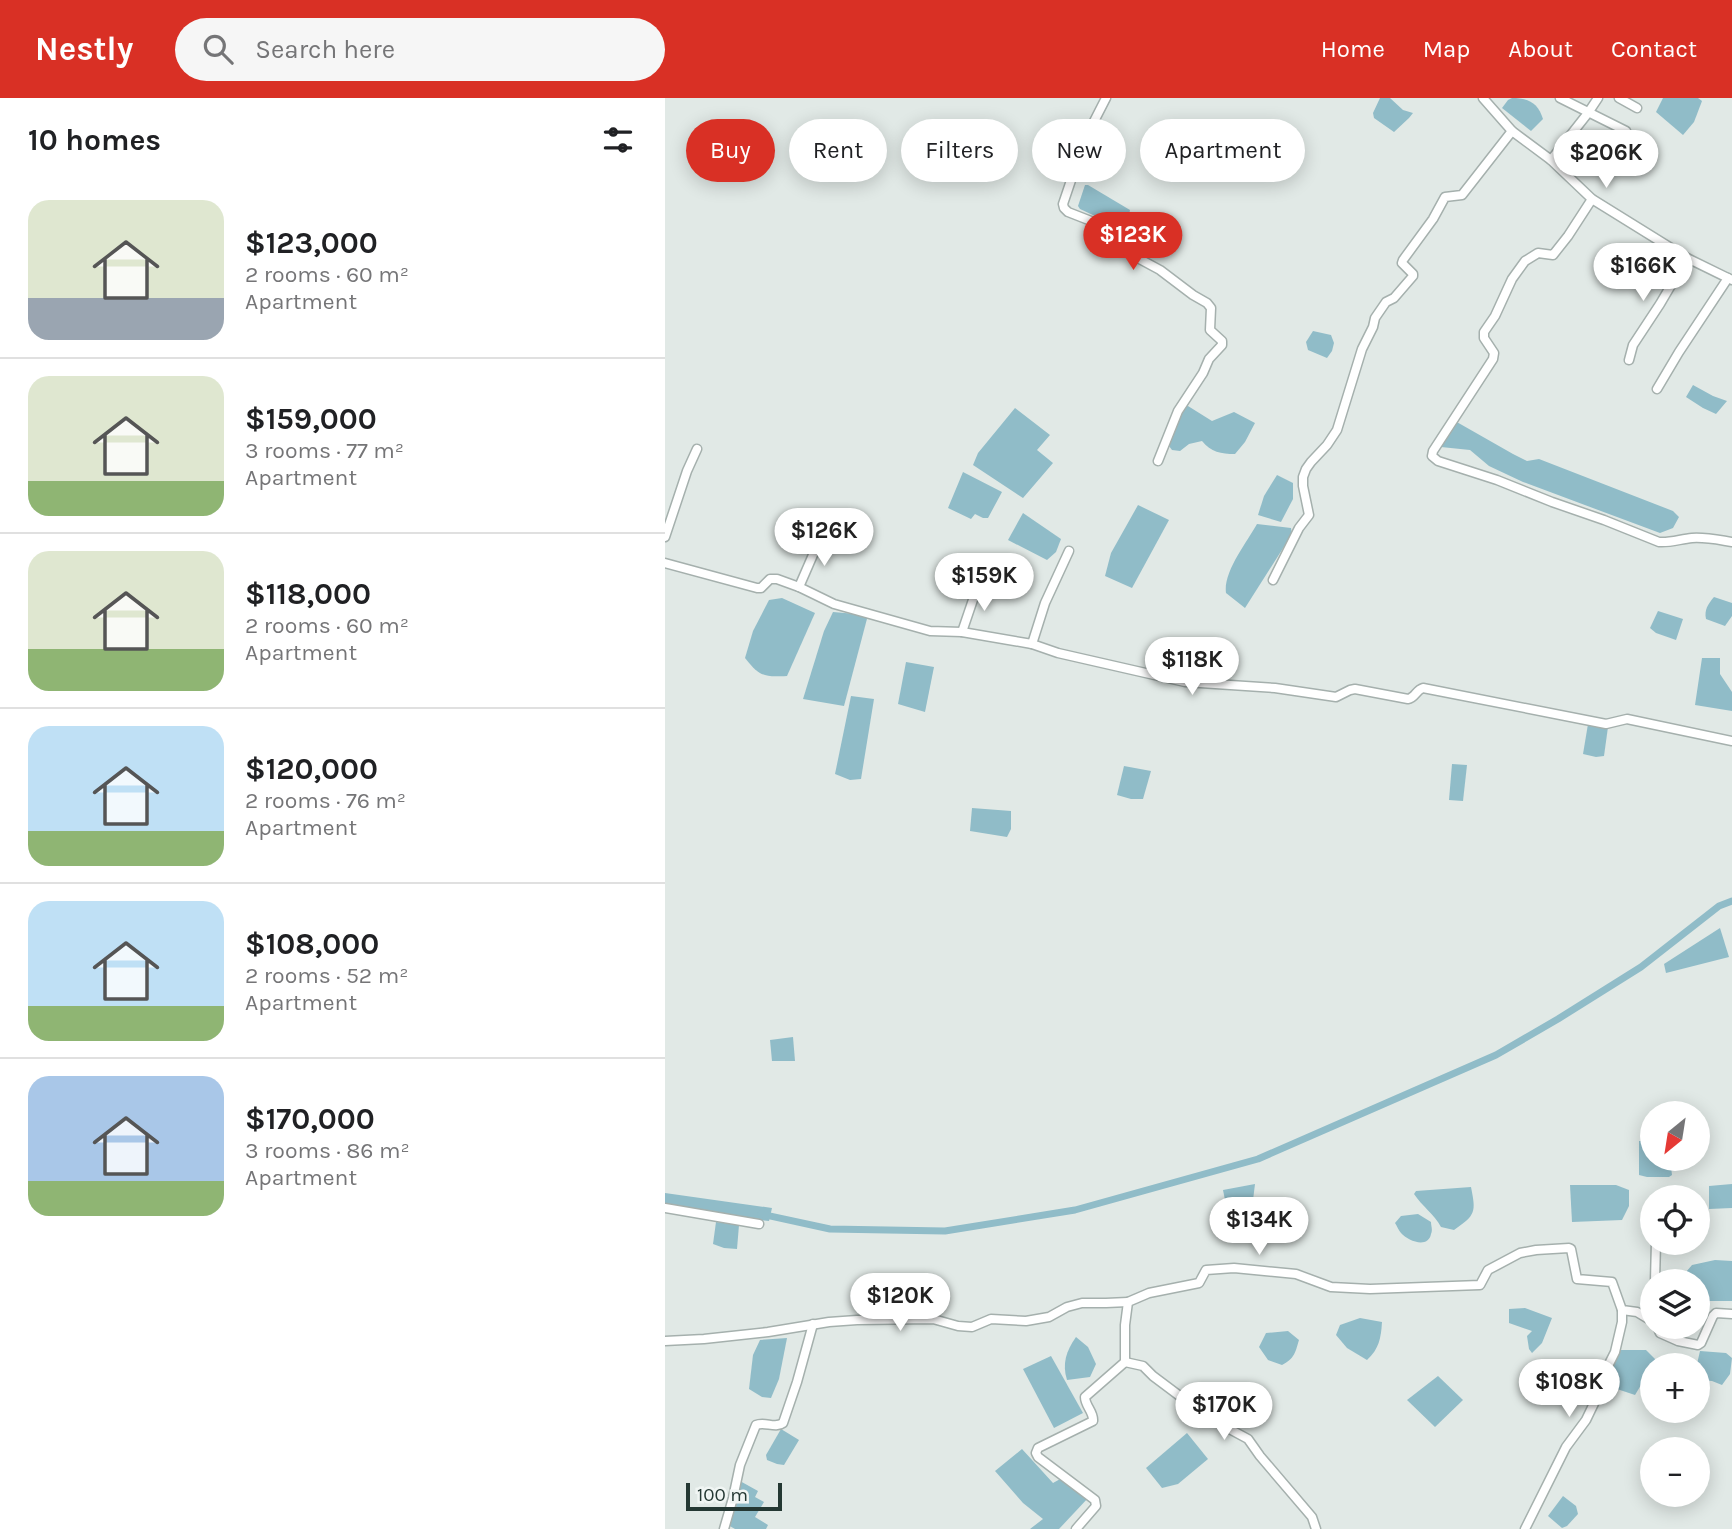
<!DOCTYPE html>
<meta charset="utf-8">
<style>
:root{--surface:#fff;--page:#f6f6f6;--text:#202124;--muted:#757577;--line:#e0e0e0;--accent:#d93025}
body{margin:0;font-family:Karla,sans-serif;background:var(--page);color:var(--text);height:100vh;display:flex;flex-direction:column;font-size:26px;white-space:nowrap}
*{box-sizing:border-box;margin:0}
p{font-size:23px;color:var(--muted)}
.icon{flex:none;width:38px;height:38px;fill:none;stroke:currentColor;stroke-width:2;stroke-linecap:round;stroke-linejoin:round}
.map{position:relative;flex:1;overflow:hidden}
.sheet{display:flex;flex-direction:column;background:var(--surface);width:665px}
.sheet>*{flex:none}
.guide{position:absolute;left:21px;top:21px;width:665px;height:63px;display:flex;gap:14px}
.needle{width:46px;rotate:210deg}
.buttons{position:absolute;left:975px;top:1003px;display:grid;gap:14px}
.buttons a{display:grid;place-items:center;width:70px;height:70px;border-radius:50%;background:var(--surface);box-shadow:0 4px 18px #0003;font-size:35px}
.scale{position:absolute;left:21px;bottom:18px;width:96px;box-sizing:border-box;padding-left:7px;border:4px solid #243833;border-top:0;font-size:19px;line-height:24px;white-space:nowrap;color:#243833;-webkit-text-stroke:5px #f1f6f4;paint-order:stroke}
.price{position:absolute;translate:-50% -60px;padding:0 16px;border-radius:24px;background:#fff;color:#222;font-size:23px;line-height:46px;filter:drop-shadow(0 2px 4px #0008)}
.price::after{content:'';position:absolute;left:50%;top:42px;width:21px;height:16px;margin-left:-10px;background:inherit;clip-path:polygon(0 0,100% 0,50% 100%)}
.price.on{background:var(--accent);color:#fff}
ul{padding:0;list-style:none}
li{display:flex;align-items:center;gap:21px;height:175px;padding:0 28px}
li+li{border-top:2px solid var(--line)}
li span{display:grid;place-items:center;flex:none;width:196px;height:140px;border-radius:21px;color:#555}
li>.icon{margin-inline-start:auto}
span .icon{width:84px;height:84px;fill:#fffc;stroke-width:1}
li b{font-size:30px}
h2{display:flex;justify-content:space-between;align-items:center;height:84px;padding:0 28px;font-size:30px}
.chip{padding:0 24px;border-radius:32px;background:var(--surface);box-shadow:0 4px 18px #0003;font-size:24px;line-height:63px}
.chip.on{background:var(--accent);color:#fff}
header{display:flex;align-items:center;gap:42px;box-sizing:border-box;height:98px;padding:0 35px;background:var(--accent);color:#fff}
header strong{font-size:33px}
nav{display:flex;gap:38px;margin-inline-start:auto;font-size:24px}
.search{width:490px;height:63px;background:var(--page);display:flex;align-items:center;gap:18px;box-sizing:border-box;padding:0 24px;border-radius:38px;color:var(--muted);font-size:26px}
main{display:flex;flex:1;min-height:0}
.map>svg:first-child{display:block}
</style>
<header>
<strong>Nestly</strong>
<div class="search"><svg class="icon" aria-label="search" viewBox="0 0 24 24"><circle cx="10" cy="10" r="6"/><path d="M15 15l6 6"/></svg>Search here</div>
<nav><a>Home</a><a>Map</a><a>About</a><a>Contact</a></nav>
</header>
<main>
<section class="sheet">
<h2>10 homes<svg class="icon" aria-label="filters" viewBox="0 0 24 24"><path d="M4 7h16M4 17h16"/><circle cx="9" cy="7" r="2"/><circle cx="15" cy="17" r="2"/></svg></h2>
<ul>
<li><span style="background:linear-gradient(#dfe7d0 70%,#9aa5b1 0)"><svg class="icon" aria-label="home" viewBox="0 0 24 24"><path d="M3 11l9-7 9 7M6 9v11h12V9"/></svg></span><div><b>$123,000</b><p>2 rooms · 60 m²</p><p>Apartment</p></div></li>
<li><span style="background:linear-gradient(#dfe7d0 75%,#8fb573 0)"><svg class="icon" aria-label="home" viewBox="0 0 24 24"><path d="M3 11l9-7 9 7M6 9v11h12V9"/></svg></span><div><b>$159,000</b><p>3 rooms · 77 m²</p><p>Apartment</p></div></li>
<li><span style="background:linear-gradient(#dfe7d0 70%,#8fb573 0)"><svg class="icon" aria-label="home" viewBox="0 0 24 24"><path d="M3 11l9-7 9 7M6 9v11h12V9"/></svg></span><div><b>$118,000</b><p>2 rooms · 60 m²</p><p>Apartment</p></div></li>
<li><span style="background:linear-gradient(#bfe0f5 75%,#8fb573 0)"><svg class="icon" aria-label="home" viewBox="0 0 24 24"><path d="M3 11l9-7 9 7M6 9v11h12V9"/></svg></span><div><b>$120,000</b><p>2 rooms · 76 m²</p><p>Apartment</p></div></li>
<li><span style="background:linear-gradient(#bfe0f5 75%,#8fb573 0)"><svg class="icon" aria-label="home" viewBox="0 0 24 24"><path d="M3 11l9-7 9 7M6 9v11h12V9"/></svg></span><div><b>$108,000</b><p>2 rooms · 52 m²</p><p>Apartment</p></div></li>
<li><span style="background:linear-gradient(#a9c7e8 75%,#8fb573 0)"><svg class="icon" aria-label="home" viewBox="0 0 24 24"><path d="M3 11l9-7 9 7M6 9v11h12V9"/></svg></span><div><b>$170,000</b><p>3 rooms · 86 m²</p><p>Apartment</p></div></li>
</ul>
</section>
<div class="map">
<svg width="1067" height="1431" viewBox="0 0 1067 1431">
<rect width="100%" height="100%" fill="#e1e9e6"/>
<g fill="#90bcc8">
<polygon points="715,0 725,0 738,12 748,15 744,20 729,34 709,20 708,15"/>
<path d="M847 0C864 0 873 5 878 21L866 33 837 10 843 2Z"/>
<polygon points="998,0 1033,0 1037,3 1029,24 1018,37 991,14"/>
<polygon points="420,87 423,87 465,112 464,117 450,125 445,125 415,111 413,108"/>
<polygon points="648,233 666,237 669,245 667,253 662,260 643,252 641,244"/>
<polygon points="1028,287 1048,298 1062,303 1051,316 1038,310 1021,299"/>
<path d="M523 308 547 323 569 314 590 325 580 344 570 356C556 356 546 354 537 343L524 346 515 353 507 352 501 344 517 309Z"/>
<polygon points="350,310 385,337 372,352 388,365 358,400 308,367 313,355"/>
<polygon points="790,323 848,356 862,363 874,361 1008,413 1014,419 1008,430 995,435 858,384 824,368 805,352 776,349"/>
<polygon points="298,374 337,394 323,420 318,420 310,416 306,421 283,410"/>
<polygon points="612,377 628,385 628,401 616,424 593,417 599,398"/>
<polygon points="473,407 504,422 467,490 440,478 446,455"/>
<polygon points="358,415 396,441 391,454 382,462 343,442"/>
<path d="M592 426 626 430 627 436 580 510 561 495C558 474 582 444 592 426Z"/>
<path d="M1049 499 1067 505V518L1060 528 1041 521C1039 512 1043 506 1049 499Z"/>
<path d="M117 500 150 515 122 578C99 579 95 579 80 560L88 533 104 502Z"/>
<polygon points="993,513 1018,521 1011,542 991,535 985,530"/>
<polygon points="168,514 203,517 179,608 138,601 159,533"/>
<polygon points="1037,560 1055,560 1055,576 1067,594 1067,613 1030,607"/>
<polygon points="241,564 269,569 260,614 233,606"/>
<polygon points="186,598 209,601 196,681 185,682 170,676"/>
<polygon points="923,626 943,629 939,658 931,659 918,656"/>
<polygon points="787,666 802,667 798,703 784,702"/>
<polygon points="459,668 486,673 478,701 466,701 452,697"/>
<polygon points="307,710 346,713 346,731 342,739 305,733"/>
<polygon points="1055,830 1064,859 1001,875 999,866"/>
<polygon points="128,939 130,963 107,963 105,942"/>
<polygon points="974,1043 987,1043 987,1060 1005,1061 1007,1077 1004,1079 982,1079 974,1077"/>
<polygon points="590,1086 587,1110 562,1112 558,1092"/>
<polygon points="1067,1086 1067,1110 1044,1111 1044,1088"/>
<polygon points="905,1087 951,1087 964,1092 964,1108 957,1122 907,1124"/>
<path d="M806 1089C811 1114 811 1117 789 1132L776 1129C769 1116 757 1108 749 1096L751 1093Z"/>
<polygon points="0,1095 107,1110 104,1123 32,1114 0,1108"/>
<path d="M753 1116 766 1124C766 1128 768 1132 766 1136 763 1151 743 1143 736 1135 734 1133 732 1128 730 1125L736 1118Z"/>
<polygon points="51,1124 74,1127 72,1151 59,1150 48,1146"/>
<polygon points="1050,1162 1067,1163 1067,1203 1033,1203 1032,1183 1023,1183 1021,1174 1027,1167"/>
<polygon points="860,1210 887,1220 877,1245 867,1255 864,1251 862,1238 867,1233 844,1225 844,1211"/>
<path d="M695 1220 717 1224C716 1240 714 1251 702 1262L682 1250 671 1237 675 1227Z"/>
<path d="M623 1233 634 1242C630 1255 630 1260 617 1267L603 1262 594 1249 601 1235Z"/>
<path d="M411 1239 423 1249 431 1266 425 1279 402 1282C397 1266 401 1253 411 1239Z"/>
<polygon points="122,1240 114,1281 106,1300 97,1299 84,1291 88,1257 95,1242"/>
<polygon points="954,1252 981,1252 991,1262 970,1297 949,1290 939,1281"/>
<polygon points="1035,1253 1061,1255 1067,1260 1065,1276 1057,1287 1047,1283 1033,1282 1032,1266"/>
<polygon points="386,1258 418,1315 389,1330 358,1271"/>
<polygon points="773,1278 798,1302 770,1329 742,1302"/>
<polygon points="116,1331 134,1342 119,1367 112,1366 102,1362 101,1357"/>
<polygon points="522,1335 543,1361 513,1386 497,1390 481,1370"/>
<polygon points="357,1351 388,1385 397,1380 424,1399 394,1431 365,1431 378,1421 358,1405 330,1373"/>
<polygon points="75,1383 93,1393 90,1399 99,1404 90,1419 103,1427 101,1431 70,1431 63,1427"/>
<polygon points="898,1398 911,1408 913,1416 902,1428 897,1430 883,1418"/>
</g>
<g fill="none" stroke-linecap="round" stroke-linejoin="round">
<polyline stroke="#90bcc8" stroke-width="7" points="96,1116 165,1131 280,1133 410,1112 593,1061 831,957 893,921 976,869 1054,808 1067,803"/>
<defs>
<g id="minor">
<polyline points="441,0 420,41 398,106 399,110 403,114 426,123 432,130 450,146 469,158 495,172 528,197 542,205 546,210 545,232 557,243 557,247 544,261 538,275 513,313 493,363"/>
<polyline points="818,0 847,33 886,62 927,101 1022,160 1067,182"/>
<polyline points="895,0 961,33"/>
<polyline points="954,0 972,10"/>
<polyline points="886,62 923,15 933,0"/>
<path d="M927 101 903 138 888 157 873 155 860 163 847 181 830 218 819 234V240L829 255 828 261 768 353 767 358 773 363 832 382 887 404 939 422 994 444C1005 445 1016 441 1027 440 1041 439 1054 442 1067 444"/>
<polyline points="964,262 968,247 995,206 1022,160"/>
<polyline points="992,291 1014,254 1063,180"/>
<polyline points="0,439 22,373 32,351"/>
<path d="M0 465 92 490H96L105 481H112L134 489 169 506 265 533 297 534 367 546 393 555 520 584 610 590 671 599 685 592 690 591 743 601C750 600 751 592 758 590L941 626 962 621 1067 643"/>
<polyline points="608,482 634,430 644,417 638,388 638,379 641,371 646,364 662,347 672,332 697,251 708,229 710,220 721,204 729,200 748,178 748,176 737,165 738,162 768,121 780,99 797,97 847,33"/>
<polyline points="134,489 154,443"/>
<polyline points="297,534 313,487"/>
<polyline points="367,546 380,505 404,453"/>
<polyline points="0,1110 94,1126"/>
<polyline points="990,1183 991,1144"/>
<polyline points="983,1220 987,1200"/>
<polyline points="992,1228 995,1235 1013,1243 1033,1247 1036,1245 1048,1218 1051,1215 1067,1216"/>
<polyline points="0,1243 39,1241 103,1234 164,1224 192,1222 268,1221 293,1228 307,1229 326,1221 361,1223 384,1219 402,1209 417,1205 441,1205 463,1204"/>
<polyline points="460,1264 478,1268 488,1278 544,1320 583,1341 595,1358 647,1419 651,1431"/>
<path d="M59 1431 68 1400 75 1367 91 1327C100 1323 110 1331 118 1325L132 1284 148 1226"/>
<path d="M411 1431 431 1408 430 1402 373 1359 371 1355 373 1350 428 1323C429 1314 420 1308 420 1299L460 1264V1227L463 1204 484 1195 534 1185 541 1172 569 1170 631 1176 666 1189 705 1191 815 1187 823 1172 855 1155 871 1152 904 1150 906 1151 912 1181 947 1184 957 1212 972 1214 987 1223"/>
<polyline points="860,1431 901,1349 921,1322 933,1297 934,1286 950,1254 957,1224 957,1212"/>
</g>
</defs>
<use href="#minor" stroke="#a5b0ad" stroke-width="11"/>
<use href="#minor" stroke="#fff" stroke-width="8"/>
</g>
</svg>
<div class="buttons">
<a><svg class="needle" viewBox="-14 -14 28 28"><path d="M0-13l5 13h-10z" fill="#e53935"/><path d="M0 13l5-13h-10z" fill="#757577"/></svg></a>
<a><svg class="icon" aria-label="locate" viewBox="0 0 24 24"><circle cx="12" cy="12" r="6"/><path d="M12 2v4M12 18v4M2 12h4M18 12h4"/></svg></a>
<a><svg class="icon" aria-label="layers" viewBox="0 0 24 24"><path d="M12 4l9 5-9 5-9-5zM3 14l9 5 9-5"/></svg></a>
<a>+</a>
<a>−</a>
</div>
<div class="scale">100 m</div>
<b class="price" style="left:941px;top:92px">$206K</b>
<b class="price on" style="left:468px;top:174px">$123K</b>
<b class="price" style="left:978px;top:205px">$166K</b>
<b class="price" style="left:159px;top:470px">$126K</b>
<b class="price" style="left:319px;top:515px">$159K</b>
<b class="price" style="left:527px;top:599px">$118K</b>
<b class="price" style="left:594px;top:1159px">$134K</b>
<b class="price" style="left:235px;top:1235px">$120K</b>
<b class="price" style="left:904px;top:1321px">$108K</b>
<b class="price" style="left:559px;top:1344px">$170K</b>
<div class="guide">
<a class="chip on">Buy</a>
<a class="chip">Rent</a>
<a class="chip">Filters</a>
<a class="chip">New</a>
<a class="chip">Apartment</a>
</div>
</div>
</main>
